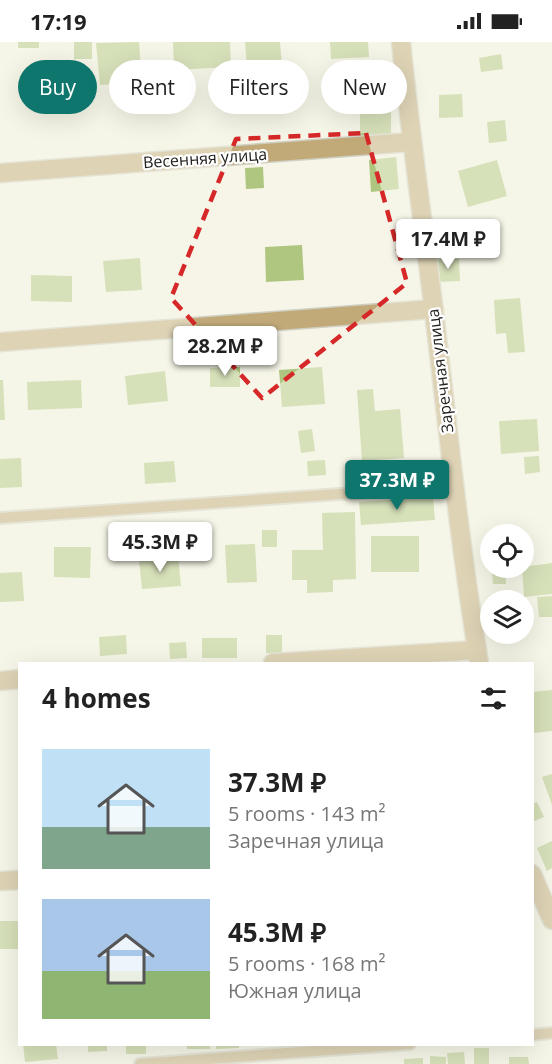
<!DOCTYPE html>
<meta charset="utf-8">
<style>
:root{--surface:#fff;--page:#f2f2f2;--text:#222;--muted:#767676;--accent:#0f766e}
body{margin:0;font-family:"Open Sans",sans-serif;background:var(--page);color:var(--text);height:100vh;display:flex;flex-direction:column;font-size:22px;white-space:nowrap}
*{box-sizing:border-box;margin:0}
p{font-size:20px;color:var(--muted)}
.icon{flex:none;width:33px;height:33px;fill:none;stroke:currentColor;stroke-width:2;stroke-linecap:round;stroke-linejoin:round}
.map{position:relative;flex:1;overflow:hidden}
.details{position:absolute;left:18px;top:620px;width:516px;height:384px;display:flex;flex-direction:column;background:var(--surface);border-radius:0px;box-shadow:0 6px 24px #0002}
.details>*{flex:none}
.hud{position:absolute;left:18px;top:18px;width:516px;height:54px;display:flex;gap:12px}
.buttons{position:absolute;left:480px;top:482px;display:grid;gap:12px}
.buttons a{display:grid;place-items:center;width:54px;height:54px;border-radius:50%;background:var(--surface);box-shadow:0 6px 24px #0002;font-size:30px}
.price{position:absolute;translate:-50% -51px;padding:0 14px;border-radius:6px;background:#fff;color:#222;font-size:20px;line-height:39px;filter:drop-shadow(0 2px 3px #0008)}
.price::after{content:'';position:absolute;left:50%;top:36px;width:18px;height:14px;margin-left:-9px;background:inherit;clip-path:polygon(0 0,100% 0,50% 100%)}
.price.current{background:var(--accent);color:#fff}
ul{padding:0;list-style:none}
li{display:flex;align-items:center;gap:18px;height:150px;padding:0 24px}
li span{display:grid;place-items:center;flex:none;width:168px;height:120px;border-radius:0px;color:#555}
li>.icon{margin-inline-start:auto}
span .icon{width:72px;height:72px;fill:#fffc;stroke-width:1}
li b{font-size:26px}
h2{display:flex;justify-content:space-between;align-items:center;height:72px;padding:0 24px;font-size:26px}
.pill{padding:0 21px;border-radius:27px;background:var(--surface);box-shadow:0 6px 24px #0002;font-size:21px;line-height:54px}
.pill.current{background:var(--accent);color:#fff}
.status{display:flex;justify-content:space-between;align-items:center;height:42px;padding:0 30px;background:var(--surface);direction:ltr}
.status svg{height:16px;fill:currentColor}
.map>svg:first-child{display:block}
</style>
<div class="status"><b>17:19</b><svg viewBox="0 0 49 12"><path d="M0 12V9h3v3zM5 12V6h3v6zM10 12V3h3v9zM15 12V0h3v12zM26 1h20v11H26zM47 4h2v5h-2z"/></svg></div>
<div class="map">
<svg width="552" height="1022" viewBox="0 0 552 1022">
<rect width="100%" height="100%" fill="#f6f5e8"/>
<g fill="#afc680">
<rect x="18" y="0" width="21" height="6"/>
<rect x="74" y="0" width="18" height="17"/>
<polygon points="139,0 142,40 100,43 96,1"/>
<polygon points="173,0 230,0 231,25 174,28"/>
<polygon points="245,0 280,0 282,24 247,26"/>
<polygon points="330,0 368,0 369,15 331,17"/>
<polygon points="501,12 503,27 481,30 479,16"/>
<polygon points="462,52 463,75 439,76 439,53"/>
<rect x="360" y="66" width="31" height="29"/>
<polygon points="505,78 507,99 489,101 487,80"/>
<polygon points="396,115 399,147 371,150 369,118"/>
<polygon points="497,118 507,154 468,165 458,129"/>
<polygon points="263,125 264,146 246,147 245,126"/>
<polygon points="302,203 304,238 266,240 265,205"/>
<polygon points="140,216 142,248 106,250 103,219"/>
<polygon points="437,217 459,217 460,239 437,240"/>
<polygon points="31,233 72,234 72,260 31,259"/>
<polygon points="520,256 525,310 508,311 506,291 496,292 494,258"/>
<polygon points="240,325 240,345 210,345 210,326"/>
<polygon points="322,325 325,362 282,365 279,328"/>
<polygon points="165,329 168,359 128,363 125,334"/>
<polygon points="0,338 3,338 5,378 0,378"/>
<polygon points="81,338 82,366 28,368 27,340"/>
<polygon points="373,347 375,369 400,367 404,416 362,419 357,348"/>
<polygon points="537,377 539,409 501,412 499,379"/>
<polygon points="312,387 315,409 301,411 298,389"/>
<polygon points="539,414 540,430 525,432 524,415"/>
<polygon points="21,416 22,445 0,446 0,417"/>
<polygon points="325,418 326,433 308,434 307,419"/>
<polygon points="174,419 176,440 145,442 144,421"/>
<polygon points="433,455 435,478 361,483 359,460"/>
<polygon points="355,470 356,537 333,538 333,550 307,551 307,538 292,538 292,508 323,508 322,471"/>
<rect x="262" y="488" width="15" height="17"/>
<rect x="371" y="494" width="48" height="36"/>
<polygon points="255,502 257,540 227,541 225,503"/>
<polygon points="54,505 91,505 90,536 54,535"/>
<polygon points="178,514 181,544 142,547 139,518"/>
<polygon points="552,521 552,552 524,555 522,525"/>
<polygon points="22,530 24,559 0,560 0,531"/>
<polygon points="492,530 505,530 506,542 493,542"/>
<polygon points="552,554 552,575 539,575 537,555"/>
<polygon points="126,593 127,612 100,614 99,595"/>
<rect x="266" y="593" width="16" height="18"/>
<rect x="202" y="596" width="35" height="20"/>
<polygon points="186,600 187,616 170,617 169,601"/>
<polygon points="552,648 552,689 534,691 532,650"/>
<polygon points="552,732 552,763 542,735"/>
<polygon points="537,760 544,775 532,780 532,762"/>
<polygon points="552,799 552,826 547,829 537,806"/>
<polygon points="0,879 19,879 20,907 0,907"/>
<polygon points="23,1002 56,1002 58,1017 25,1020"/>
<polygon points="88,1002 107,1002 107,1009 88,1010"/>
<rect x="126" y="1002" width="20" height="10"/>
<rect x="187" y="1002" width="23" height="5"/>
<polygon points="216,1002 239,1002 239,1006 216,1007"/>
<rect x="474" y="1006" width="15" height="16"/>
<polygon points="464,1010 465,1022 448,1022 447,1011"/>
<polygon points="430,1014 446,1015 446,1022 430,1022"/>
<polygon points="509,1015 528,1015 529,1022 509,1022"/>
<polygon points="423,1016 423,1022 404,1022 404,1017"/>
</g>
<g fill="none" stroke-linecap="round" stroke-linejoin="round">
<defs>
<g id="lane">
<polyline points="0,476 454,444"/>
<polyline points="532,993 552,991"/>
<polyline points="140,1022 410,1002"/>
</g>
<g id="street">
<path d="M401 0C410 90 423 180 434 270 448 387 460 504 479 621"/>
<polyline points="0,131 411,100"/>
<polyline points="0,300 434,267"/>
<polyline points="273,621 477,608"/>
<polyline points="0,639 20,637"/>
<polyline points="532,832 552,878"/>
<polyline points="0,839 20,838"/>
</g>
</defs>
<use href="#lane" stroke="#d0cfc4" stroke-width="14"/>
<use href="#street" stroke="#d0cfc4" stroke-width="21"/>
<use href="#lane" stroke="#c1a978" stroke-width="10"/>
<use href="#street" stroke="#c1a978" stroke-width="18"/>
</g>
<path d="M0 0H552V1022H0ZM366 91 407 241 262 356 171 256 236 97Z" fill="#f6f5e8" fill-opacity=".55" fill-rule="evenodd"/>
<path fill="none" stroke="#d62828" stroke-width="4.5" stroke-dasharray="12 8" stroke-linejoin="round" d="M366 91 407 241 262 356 171 256 236 97Z"/>
<g text-anchor="middle" dominant-baseline="central" stroke-width="4.5" stroke-linejoin="round" paint-order="stroke">
<g font-size="16" fill="#23221e" stroke="#fff">
<text transform="translate(205 116) rotate(-4)">Весенняя улица</text>
<text transform="translate(440 329) rotate(-97)">Заречная улица</text>
</g>
</g>
</svg>
<div class="buttons">
<a><svg class="icon" aria-label="locate" viewBox="0 0 24 24"><circle cx="12" cy="12" r="6"/><path d="M12 2v4M12 18v4M2 12h4M18 12h4"/></svg></a>
<a><svg class="icon" aria-label="layers" viewBox="0 0 24 24"><path d="M12 4l9 5-9 5-9-5zM3 14l9 5 9-5"/></svg></a>
</div>
<b class="price" style="left:448px;top:228px">17.4M ₽</b>
<b class="price" style="left:225px;top:335px">28.2M ₽</b>
<b class="price current" style="left:397px;top:469px">37.3M ₽</b>
<b class="price" style="left:160px;top:531px">45.3M ₽</b>
<div class="hud">
<a class="pill current">Buy</a>
<a class="pill">Rent</a>
<a class="pill">Filters</a>
<a class="pill">New</a>
</div>
<section class="details">
<h2>4 homes<svg class="icon" aria-label="filters" viewBox="0 0 24 24"><path d="M4 7h16M4 17h16"/><circle cx="9" cy="7" r="2"/><circle cx="15" cy="17" r="2"/></svg></h2>
<ul>
<li><span style="background:linear-gradient(#bfe0f5 65%,#7fa58c 0)"><svg class="icon" aria-label="home" viewBox="0 0 24 24"><path d="M3 11l9-7 9 7M6 9v11h12V9"/></svg></span><div><b>37.3M ₽</b><p>5 rooms · 143 m²</p><p>Заречная улица</p></div></li>
<li><span style="background:linear-gradient(#a9c7e8 60%,#8fb573 0)"><svg class="icon" aria-label="home" viewBox="0 0 24 24"><path d="M3 11l9-7 9 7M6 9v11h12V9"/></svg></span><div><b>45.3M ₽</b><p>5 rooms · 168 m²</p><p>Южная улица</p></div></li>
</ul>
</section>
</div>
